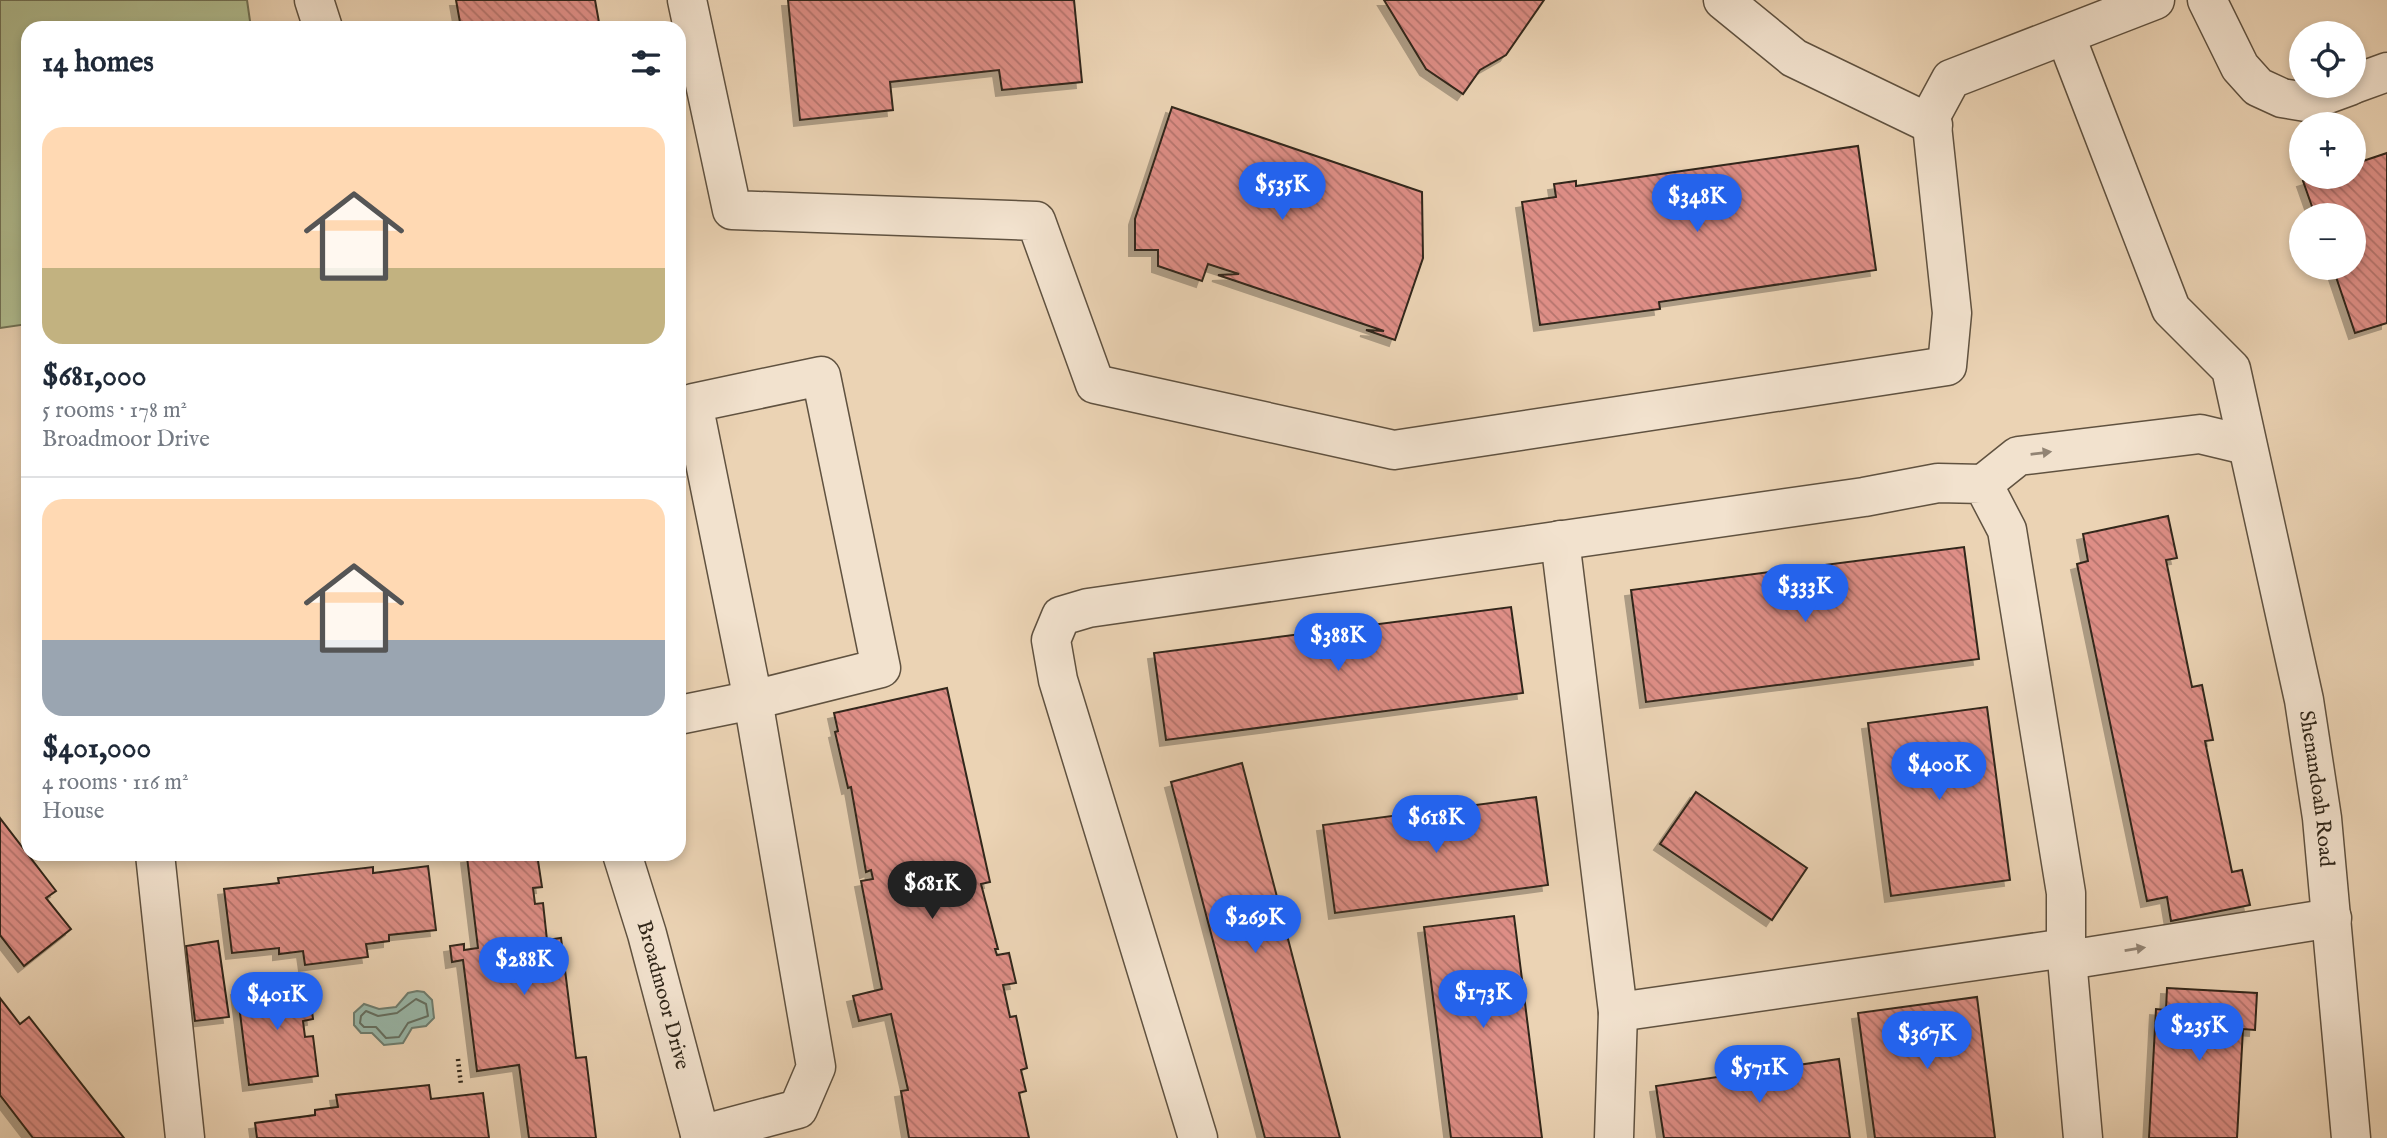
<!DOCTYPE html>
<meta charset="utf-8">
<style>
:root{--surface:#fff;--page:#f6f6f7;--text:#1f2937;--muted:#747a83;--line:#e0e1e3;--accent:#2563eb}
body{margin:0;font-family:"IM FELL English",serif;background:var(--page);color:var(--text);height:100vh;display:flex;flex-direction:column;font-size:26px;white-space:nowrap}
*{box-sizing:border-box;margin:0}
p{font-size:23px;color:var(--muted)}
.icon{flex:none;width:38px;height:38px;fill:none;stroke:currentColor;stroke-width:2;stroke-linecap:round;stroke-linejoin:round}
.map{position:relative;flex:1;overflow:hidden}
.panel{position:absolute;left:21px;top:21px;width:665px;height:840px;display:flex;flex-direction:column;background:var(--surface);border-radius:21px;box-shadow:0 4px 10px #0003}
.panel>*{flex:none}
.tools{position:absolute;left:2289px;top:21px;display:grid;gap:14px}
.tools a{display:grid;place-items:center;width:77px;height:77px;border-radius:50%;background:var(--surface);box-shadow:0 4px 10px #0003;font-size:35px}
.price{position:absolute;translate:-50% -60px;padding:0 16px;border-radius:24px;background:var(--accent);color:#fff;font-size:23px;line-height:46px;filter:drop-shadow(0 2px 4px #0008)}
.price::after{content:'';position:absolute;left:50%;top:42px;width:21px;height:16px;margin-left:-10px;background:inherit;clip-path:polygon(0 0,100% 0,50% 100%)}
.price.current{background:#222;color:#fff}
ul{padding:0;list-style:none}
li{display:grid;align-content:center;gap:14px;height:371px;padding:0 21px}
li+li{border-top:2px solid var(--line)}
li span{display:grid;place-items:center;height:217px;border-radius:21px;color:#555}
li>.icon{margin-inline-start:auto}
span .icon{width:126px;height:126px;fill:#fffc;stroke-width:1}
li b{font-size:30px}
h2{display:flex;justify-content:space-between;align-items:center;height:84px;padding:0 21px;font-size:30px}
.map>svg:first-child{display:block}
</style>
<div class="map">
<svg width="2387" height="1138" viewBox="0 0 2387 1138">
<defs>
<pattern id="building-back-hatch" width="6" height="6" patternUnits="userSpaceOnUse" patternTransform="scale(1.75)"><rect width="6" height="6" fill="#de8e86"/><path d="M-1 5l2 2M0 0l6 6M5-1l2 2" fill="none" stroke="#b5746d"/></pattern>
<filter id="shadow"><feDropShadow dx="-6" dy="6" stdDeviation="0" flood-color="#0004"/></filter>
</defs>
<rect width="100%" height="100%" fill="#ebd3b4"/>
<filter id="stains"><feTurbulence type="fractalNoise" baseFrequency=".00286" numOctaves="4"/><feColorMatrix values="0 0 0 0 .2 0 0 0 0 .09 0 0 0 0 .02 0 0 0 .5 -.17"/></filter>
<radialGradient id="worn" r=".72"><stop offset=".6" stop-color="#630" stop-opacity="0"/><stop offset="1" stop-color="#630" stop-opacity=".3"/></radialGradient>
<polygon fill="#b1be91" stroke="#717256" stroke-width="2" points="0,0 247,0 251,28 28,28 28,324 0,328"/>
<polygon fill="#99b8aa" stroke="#6f7e70" stroke-width="2" points="417,991 424,992 432,1000 434,1018 426,1026 412,1028 403,1043 384,1045 372,1033 361,1033 354,1025 354,1013 364,1004 379,1009 396,1007 408,993"/>
<g fill="none" stroke-linecap="round" stroke-linejoin="round">
<polygon stroke="#657062" stroke-width="2" points="416,999 426,1004 428,1016 408,1023 399,1037 386,1038 376,1027 364,1027 360,1023 361,1016 366,1011 378,1016 397,1013"/>
</g>
<g fill="url(#building-back-hatch)" stroke="#31271a" stroke-width="2" filter="url(#shadow)">
<polygon points="456,0 595,0 600,28 461,28"/>
<polygon points="788,0 1074,0 1082,82 1002,90 999,70 890,82 893,110 800,120"/>
<polygon points="1384,0 1544,0 1506,55 1480,70 1463,94 1426,69"/>
<polygon points="1172,107 1422,192 1423,258 1395,340 1366,330 1384,331 1218,275 1239,274 1208,264 1202,281 1158,266 1158,250 1135,250 1135,219"/>
<polygon points="1858,146 1876,270 1659,302 1660,309 1540,325 1522,202 1556,197 1554,184 1576,181 1576,186"/>
<polygon points="2387,153 2387,323 2355,333 2333,268 2354,268 2354,215 2315,215 2303,181 2316,177 2354,177 2354,164"/>
<polygon points="2168,516 2177,558 2166,560 2192,687 2202,685 2213,740 2205,741 2232,872 2242,870 2250,905 2171,921 2167,897 2147,901 2077,564 2088,561 2083,534"/>
<polygon points="1964,547 1979,659 1646,702 1631,590"/>
<polygon points="1511,607 1523,693 1166,740 1154,653"/>
<polygon points="947,688 990,882 981,884 998,949 995,949 997,955 1009,953 1016,983 1003,985 1010,1017 1016,1016 1027,1068 1021,1070 1026,1091 1019,1093 1029,1138 909,1138 901,1091 908,1090 891,1014 859,1021 853,996 882,989 861,881 873,879 871,870 866,872 851,787 848,788 835,732 838,731 834,713"/>
<polygon points="1987,707 2010,880 1891,896 1868,723"/>
<polygon points="1242,763 1340,1138 1265,1138 1171,782"/>
<polygon points="1696,792 1807,868 1772,920 1660,844"/>
<polygon points="1536,797 1548,885 1335,913 1323,825"/>
<polygon points="0,818 56,891 46,898 71,929 24,966 0,935"/>
<polygon points="490,854 537,854 542,887 533,888 535,904 543,903 547,940 561,938 576,1058 586,1057 596,1138 529,1138 519,1065 477,1071 463,960 452,962 450,946 464,944 464,950 478,948 467,857"/>
<polygon points="428,866 436,930 389,935 389,941 366,944 368,957 305,965 303,951 279,954 279,948 232,953 224,889 279,883 278,878 373,867 373,873"/>
<polygon points="1514,916 1542,1138 1451,1138 1424,927"/>
<polygon points="218,941 229,1017 195,1021 186,946"/>
<polygon points="308,979 313,1019 303,1021 305,1037 313,1036 318,1076 249,1085 237,989"/>
<polygon points="2167,988 2257,993 2255,1030 2243,1029 2237,1138 2149,1138 2156,1009 2166,1010"/>
<polygon points="1977,997 1995,1138 1875,1138 1858,1013"/>
<polygon points="0,998 20,1024 29,1017 124,1138 33,1138 0,1095"/>
<polygon points="1839,1059 1850,1138 1664,1138 1656,1086"/>
<polygon points="429,1085 431,1099 483,1093 489,1138 257,1138 255,1123 315,1115 315,1110 338,1107 336,1095"/>
</g>
<g fill="none" stroke-linecap="round" stroke-linejoin="round">
<defs>
<g id="minor">
<polyline points="314,0 323,28"/>
<polyline points="687,0 732,210 1036,221 1095,384 1394,450 1947,366 1952,313 1931,116 1951,79 2155,0"/>
<polyline points="1723,0 1794,58 1933,125"/>
<polyline points="2207,0 2240,67 2258,87 2282,98 2306,102 2350,86"/>
<path id="s1" d="M2066 37 2171 309 2231 369 2304 700 2322 818 2351 1138"/>
<polyline points="2354,84 2387,72"/>
<polygon points="821,376 881,668 753,700 693,403"/>
<polyline points="1983,484 2018,456 2200,434 2246,445"/>
<polyline points="1560,540 1618,1012 1614,1138"/>
<polyline points="679,715 753,700 816,1067 798,1109 700,1135"/>
<polyline points="155,854 185,1138"/>
<path id="s2" d="M622 854 647 934 701 1138"/>
<polyline points="2068,960 2332,918"/>
<polyline points="1618,1012 2066,948"/>
<polyline points="1198,1138 1058,680 1051,640 1061,616 1088,608 1864,497 1938,483 1983,484 2007,530 2066,893 2066,948 2083,1138"/>
</g>
</defs>
<use href="#minor" stroke="#605240" stroke-width="41"/>
<polyline stroke="#31271a" stroke-width="4.5" stroke-dasharray="2 3.5" stroke-linecap="butt" points="458,1059 461,1085"/>
<use href="#minor" stroke="#f2e2ce" stroke-width="38"/>
</g>
<defs><path id="oneway-solid" d="M-6-.8H1V-3.2L6.5 0L1 3.2V.8H-6Z" transform="scale(1.75)"/></defs>
<g fill="#928474">
<use href="#oneway-solid" transform="translate(2041 453) rotate(-7)"/>
<use href="#oneway-solid" transform="translate(2135 949) rotate(-9)"/>
</g>
<g text-anchor="middle" dominant-baseline="central" stroke-width="5" stroke-linejoin="round" paint-order="stroke">
<g font-size="21" fill="#31271a" stroke="#f2e2ce">
<text stroke="none"><textPath href="#s1" startOffset="805">Shenandoah Road</textPath></text>
<text stroke="none"><textPath href="#s2" startOffset="147">Broadmoor Drive</textPath></text>
</g>
</g>
<rect width="100%" height="100%" filter="url(#stains)"/>
<rect width="100%" height="100%" fill="url(#worn)"/>
</svg>
<div class="tools">
<a><svg class="icon" aria-label="locate" viewBox="0 0 24 24"><circle cx="12" cy="12" r="6"/><path d="M12 2v4M12 18v4M2 12h4M18 12h4"/></svg></a>
<a>+</a>
<a>−</a>
</div>
<b class="price" style="left:1282px;top:222px">$535K</b>
<b class="price" style="left:1697px;top:234px">$348K</b>
<b class="price" style="left:1805px;top:624px">$333K</b>
<b class="price" style="left:1338px;top:673px">$388K</b>
<b class="price" style="left:1939px;top:802px">$400K</b>
<b class="price" style="left:1436px;top:855px">$618K</b>
<b class="price current" style="left:932px;top:921px">$681K</b>
<b class="price" style="left:1255px;top:955px">$269K</b>
<b class="price" style="left:524px;top:997px">$288K</b>
<b class="price" style="left:1483px;top:1030px">$173K</b>
<b class="price" style="left:277px;top:1032px">$401K</b>
<b class="price" style="left:2199px;top:1063px">$235K</b>
<b class="price" style="left:1927px;top:1071px">$367K</b>
<b class="price" style="left:1759px;top:1105px">$571K</b>
<section class="panel">
<h2>14 homes<svg class="icon" aria-label="filters" viewBox="0 0 24 24"><path d="M4 7h16M4 17h16"/><circle cx="9" cy="7" r="2"/><circle cx="15" cy="17" r="2"/></svg></h2>
<ul>
<li><span style="background:linear-gradient(#ffd9b3 65%,#c2b280 0)"><svg class="icon" aria-label="home" viewBox="0 0 24 24"><path d="M3 11l9-7 9 7M6 9v11h12V9"/></svg></span><div><b>$681,000</b><p>5 rooms · 178 m²</p><p>Broadmoor Drive</p></div></li>
<li><span style="background:linear-gradient(#ffd9b3 65%,#9aa5b1 0)"><svg class="icon" aria-label="home" viewBox="0 0 24 24"><path d="M3 11l9-7 9 7M6 9v11h12V9"/></svg></span><div><b>$401,000</b><p>4 rooms · 116 m²</p><p>House</p></div></li>
</ul>
</section>
</div>
